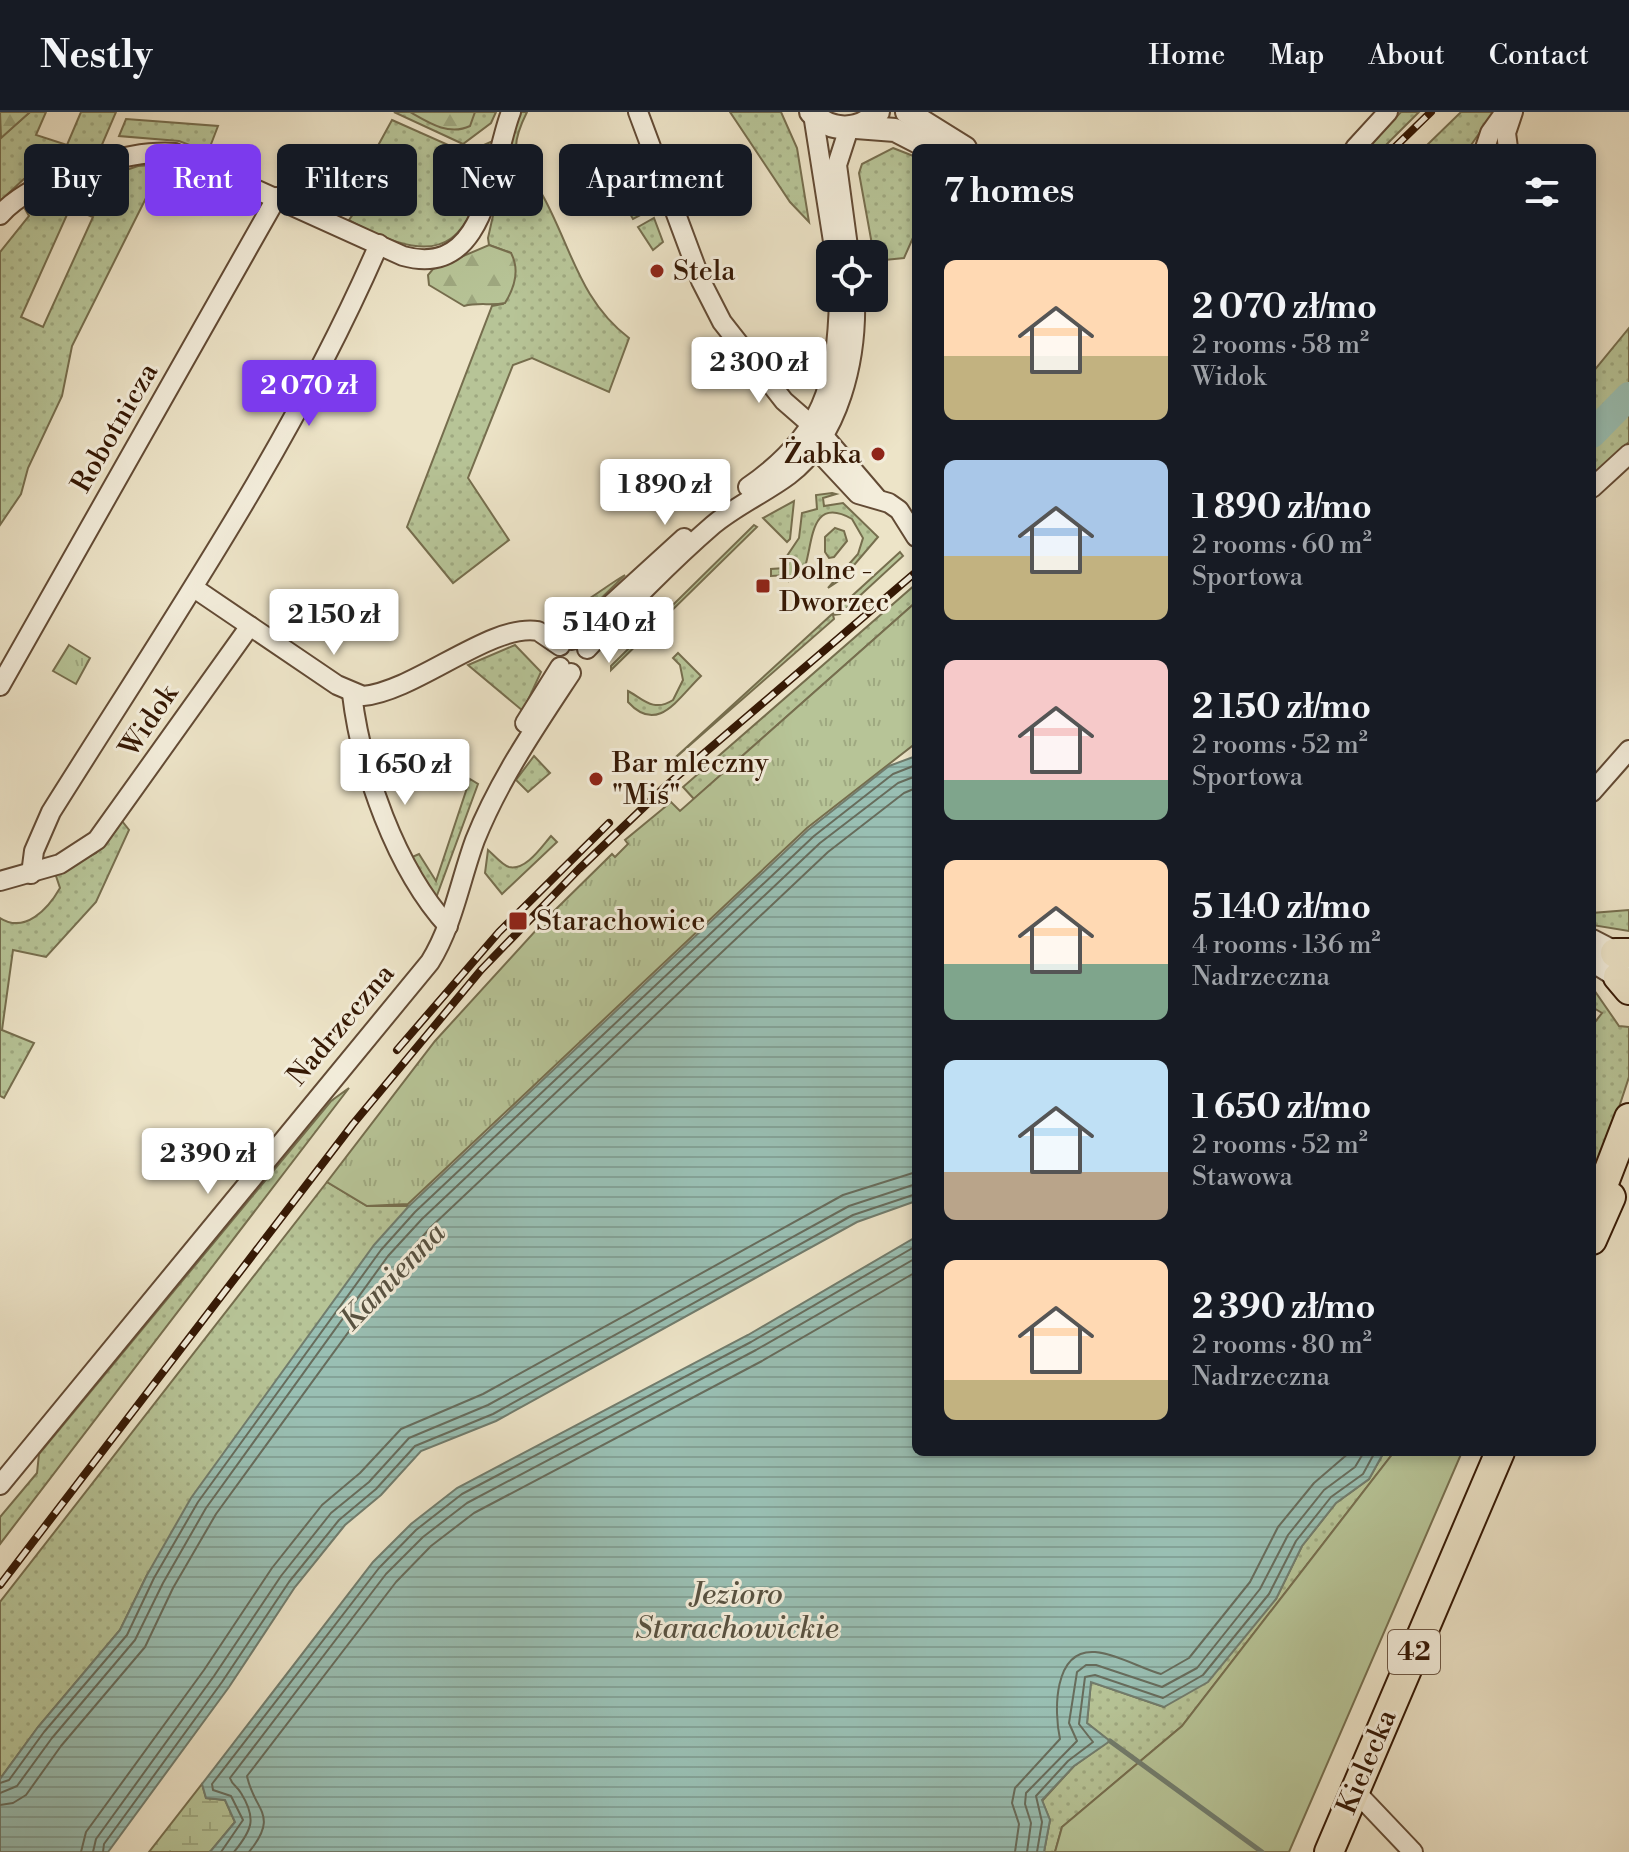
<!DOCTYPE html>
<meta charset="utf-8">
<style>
:root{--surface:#171b24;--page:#20242c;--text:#f1f3f6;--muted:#9ea1a6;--line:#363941;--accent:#7c3aed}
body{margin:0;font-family:"Libre Bodoni",serif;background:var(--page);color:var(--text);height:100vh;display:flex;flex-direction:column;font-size:30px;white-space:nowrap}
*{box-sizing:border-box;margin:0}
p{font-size:26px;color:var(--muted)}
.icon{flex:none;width:44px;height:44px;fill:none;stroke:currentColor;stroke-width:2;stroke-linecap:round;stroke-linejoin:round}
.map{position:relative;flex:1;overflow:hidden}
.drawer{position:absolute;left:912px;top:32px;width:684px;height:1312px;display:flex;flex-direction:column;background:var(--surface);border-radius:12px;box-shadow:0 4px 12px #0003}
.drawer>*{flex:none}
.hud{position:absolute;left:24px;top:32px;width:760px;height:72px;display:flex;gap:16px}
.fabs{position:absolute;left:816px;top:128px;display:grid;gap:16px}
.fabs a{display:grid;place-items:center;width:72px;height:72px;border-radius:12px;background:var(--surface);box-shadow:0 4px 12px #0003;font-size:40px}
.price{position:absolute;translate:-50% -68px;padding:0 18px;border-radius:8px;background:#fff;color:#222;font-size:26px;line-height:52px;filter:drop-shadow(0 2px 4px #0008)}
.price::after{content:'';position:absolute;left:50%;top:48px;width:24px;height:18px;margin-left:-12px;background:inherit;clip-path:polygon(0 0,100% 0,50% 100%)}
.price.current{background:var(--accent);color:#fff}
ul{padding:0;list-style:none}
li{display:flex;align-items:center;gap:24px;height:200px;padding:0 32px}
li span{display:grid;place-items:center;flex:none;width:224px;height:160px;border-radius:12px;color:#555}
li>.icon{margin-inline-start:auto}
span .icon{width:96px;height:96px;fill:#fffc;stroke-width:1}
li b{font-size:34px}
h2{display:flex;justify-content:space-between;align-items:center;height:96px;padding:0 32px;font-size:34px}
.tag{padding:0 28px;border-radius:12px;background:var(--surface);box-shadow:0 4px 12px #0003;font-size:28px;line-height:72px}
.tag.current{background:var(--accent);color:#fff}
header{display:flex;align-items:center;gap:48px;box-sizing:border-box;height:112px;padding:0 40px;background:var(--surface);border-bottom:2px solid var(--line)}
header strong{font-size:38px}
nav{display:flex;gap:44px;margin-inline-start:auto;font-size:28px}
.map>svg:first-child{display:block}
</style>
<header>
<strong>Nestly</strong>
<nav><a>Home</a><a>Map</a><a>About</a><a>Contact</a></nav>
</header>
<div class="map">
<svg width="1629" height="1740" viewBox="0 0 1629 1740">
<defs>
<pattern id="grass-dots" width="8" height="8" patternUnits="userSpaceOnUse" patternTransform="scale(2)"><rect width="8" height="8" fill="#b7c497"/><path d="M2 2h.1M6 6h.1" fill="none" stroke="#9ea880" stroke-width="1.8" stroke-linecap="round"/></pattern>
<pattern id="forest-firs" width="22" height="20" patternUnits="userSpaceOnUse" patternTransform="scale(2)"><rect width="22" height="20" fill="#b7c497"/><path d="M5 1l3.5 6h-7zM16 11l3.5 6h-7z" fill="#9ea880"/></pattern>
<pattern id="wetland-marsh" width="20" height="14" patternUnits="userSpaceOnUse" patternTransform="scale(2)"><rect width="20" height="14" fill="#b7c497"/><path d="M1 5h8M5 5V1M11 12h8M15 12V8" fill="none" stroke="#9ea880"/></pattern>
<pattern id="park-tufts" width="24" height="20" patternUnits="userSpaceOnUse" patternTransform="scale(2)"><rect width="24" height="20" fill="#b7c497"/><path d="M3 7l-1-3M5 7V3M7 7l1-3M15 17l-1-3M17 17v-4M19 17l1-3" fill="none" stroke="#9ea880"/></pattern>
<pattern id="water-rules" width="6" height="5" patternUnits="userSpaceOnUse" patternTransform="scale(2)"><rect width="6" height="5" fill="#99bfb3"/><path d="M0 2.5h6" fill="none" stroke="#84a398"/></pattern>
</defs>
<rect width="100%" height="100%" fill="#ede4c8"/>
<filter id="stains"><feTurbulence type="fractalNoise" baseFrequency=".0025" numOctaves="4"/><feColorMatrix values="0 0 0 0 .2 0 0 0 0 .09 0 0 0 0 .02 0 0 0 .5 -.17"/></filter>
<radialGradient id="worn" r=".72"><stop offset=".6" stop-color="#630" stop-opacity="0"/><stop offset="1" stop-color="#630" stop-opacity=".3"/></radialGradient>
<g fill="url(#grass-dots)" stroke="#766e4e" stroke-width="2" fill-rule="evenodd">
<polygon points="30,0 46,0 36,23 67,33 81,0 116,0 98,42 24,67 0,89 0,26"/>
<polygon points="394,0 496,0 491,11 463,32"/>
<path d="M520 0H527C522 10 516 23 516 35 517 53 535 69 543 84 571 135 580 189 629 226L609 280 532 246 513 253 468 366 509 428 453 471 407 415 492 194 503 192 511 141 489 133 488 126 513 14Z"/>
<polygon points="730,0 781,0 797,36 809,110 790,90"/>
<polygon points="1401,0 1419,0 1383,36 1366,36"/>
<polygon points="1461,0 1494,0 1469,36 1424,36"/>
<polygon points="126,7 218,14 208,40 179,29 119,24"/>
<path d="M392 8 466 41 495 28C469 127 452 165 349 108L366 84 357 72Z"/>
<polygon points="893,36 916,45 916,119 904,146 875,149 859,61 862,52"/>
<path d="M163 52 72 234 62 284 28 356 21 382 0 413V140L29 104 25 97 32 90 138 54ZM70 96 93 105 43 215 21 205Z"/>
<polygon points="638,66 650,98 633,107 616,78"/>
<polygon points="654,106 663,130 653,138 638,115"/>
<polygon points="1629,216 1629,330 1592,364 1592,261"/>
<path d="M832 381 836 382 823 386 824 394 843 391 878 425 843 466 828 476 858 442 863 426 852 407C806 381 814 440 802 463L789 469 788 463 771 464V457L785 456 787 444 799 426 802 401 817 397 816 383Z"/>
<polygon points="794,389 790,427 787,430 763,406"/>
<polygon points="754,413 757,415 611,558 611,554"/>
<polygon points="835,416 844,419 847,429 834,445 829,446 825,440 825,425"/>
<polygon points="900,440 903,444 840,502 833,503 834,507 666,654"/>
<path d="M625 463 579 508 561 500C579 497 604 475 625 463Z"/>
<polygon points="916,472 916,490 694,687 683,675"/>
<polygon points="515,533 541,560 523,599 468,553"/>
<path d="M678 541 701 564C678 586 658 623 628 590V579C642 586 653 601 673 588L683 568 680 553 673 546Z"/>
<polygon points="534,644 550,661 528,680 516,668"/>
<polygon points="470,667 478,672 436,786 410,746 419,742 436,769"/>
<path d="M122 709 129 718 96 790 46 845 13 838 2 918 34 931 4 986 0 984V806C25 822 48 797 60 776L55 761 96 741Z"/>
<path d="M551 724 557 730 502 782 485 761 488 738C494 743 502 753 509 755 526 759 542 734 551 724Z"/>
<polygon points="1629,798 1629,819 1592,813 1592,801"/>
<polygon points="1592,875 1619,914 1629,915 1629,965 1592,1077 1592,914 1602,901 1592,895"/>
<polygon points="349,976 0,1432 0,1405 37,1361 39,1342 331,989"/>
<polygon points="327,1070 367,1094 409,1094 147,1463 120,1518 38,1615 0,1667 0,1490"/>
<polygon points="1384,1340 1394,1340 1182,1614 1062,1715 1055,1740 1044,1740 1050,1708 1042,1689 1074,1654 1109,1629 1087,1611 1091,1570 1164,1595 1276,1487 1302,1434 1336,1391 1369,1367"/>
</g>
<g fill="url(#forest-firs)" stroke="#766e4e" stroke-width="2">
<polygon points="0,0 30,0 1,26"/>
<path d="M410 0H475L470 14C449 24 429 11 410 0Z"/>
<path d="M489 133 511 141C520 158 515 175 505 191 490 194 480 190 464 194L429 173 428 163 433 157Z"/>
</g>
<polygon fill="url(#wetland-marsh)" stroke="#766e4e" stroke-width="2" points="202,1672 206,1686 225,1688 235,1710 210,1740 149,1740"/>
<g fill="url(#park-tufts)" stroke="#766e4e" stroke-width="2">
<polygon points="916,490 916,631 807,716 408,1092 367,1094 327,1070 435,929 538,816 541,818 554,805 552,801 612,742 615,745 628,732 625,728 671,690 680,699"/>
<polygon points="69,533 90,546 76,572 53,559"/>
</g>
<polygon fill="#b7c497" stroke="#766e4e" stroke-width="2" points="1394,1340 1462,1340 1289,1740 1055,1740 1062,1715 1182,1614"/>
<g fill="url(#water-rules)" stroke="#717c6d" stroke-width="2">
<polygon points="916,644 916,1089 857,1110 496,1309 421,1339 381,1383 345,1413 295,1475 229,1575 108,1740 0,1740 0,1667 38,1615 120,1518 147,1463 191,1386 374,1133 409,1094 808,718 889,654"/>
<polygon points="916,1125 916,1340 1384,1340 1369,1367 1336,1391 1302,1434 1276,1487 1208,1570 1164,1595 1091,1570 1087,1611 1110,1629 1074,1654 1042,1688 1050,1708 1044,1740 210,1740 235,1710 225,1688 206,1686 202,1672 373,1450 411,1412 457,1376 748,1223"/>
</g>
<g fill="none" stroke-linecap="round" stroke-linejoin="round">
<g stroke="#676c5c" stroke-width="2">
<polyline points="0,1671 9,1668 44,1620 127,1523 154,1466 198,1390 381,1138 415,1100 814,724 893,662 916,653"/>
<polyline points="0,1681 17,1674 52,1626 135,1528 163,1471 206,1396 388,1144 422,1107 820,731 898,671 916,664"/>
<polyline points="0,1693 13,1691 26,1683 61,1634 145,1535 173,1476 216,1402 398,1152 431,1115 828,740 904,681 916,676"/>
<polyline points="81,1740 86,1720 204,1558 272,1456 322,1393 360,1361 401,1317 483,1282 843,1083 916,1060"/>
<polyline points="93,1740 96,1727 214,1564 281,1464 331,1401 369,1370 409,1326 488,1293 849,1094 916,1072"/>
<polyline points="103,1740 104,1732 222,1570 289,1470 339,1408 376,1377 415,1334 493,1302 853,1103 916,1082"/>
<polyline points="221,1740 243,1708 231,1684 213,1678 212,1672 379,1456 416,1418 462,1382 751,1230 916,1134"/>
<path d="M234 1740C252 1718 257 1707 241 1681 237 1674 232 1673 230 1666L386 1462 423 1425 467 1391 756 1238 916 1146"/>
<path d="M249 1740C280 1702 254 1699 247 1664L396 1470 431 1434 474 1401 762 1249 916 1160"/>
<path d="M1015 1740 1019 1712 1012 1691 1015 1676 1060 1627C1054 1600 1053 1537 1095 1540 1117 1542 1140 1556 1161 1562L1189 1546 1250 1470 1278 1415 1314 1371 1350 1340"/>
<polyline points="1027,1740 1031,1711 1025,1692 1026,1681 1077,1629 1069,1611 1077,1560 1086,1553 1096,1553 1162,1575 1197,1556 1260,1477 1288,1423 1324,1378 1355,1355 1364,1340"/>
<polyline points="1037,1740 1042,1710 1036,1684 1068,1649 1093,1630 1079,1612 1085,1565 1095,1563 1163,1586 1203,1563 1269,1482 1296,1429 1331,1385 1363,1362 1375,1340"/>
</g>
<polyline stroke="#717c6d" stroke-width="5" points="1110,1629 1262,1740"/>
<polyline stroke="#99bfb3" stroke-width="28" points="1592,322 1629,284"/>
<defs>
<g id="minor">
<polyline points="638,0 701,169 722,210 784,289 823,323 876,385"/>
<polyline points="813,2 835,142"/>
<polyline points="849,16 837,53 849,142"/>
<polyline points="1355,36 1388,0"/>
<polyline points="1485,36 1490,21 1505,0"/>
<polyline points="1508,36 1506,21 1513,0"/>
<path d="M0 103C32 66 126 37 175 41L403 144C489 168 491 50 511 0"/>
<polyline points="813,326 816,337 858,382 889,391 899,398 916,425"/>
<path d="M748 375C823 323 837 273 839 186"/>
<polyline points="1592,376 1629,342"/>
<path d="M194 476 337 573 363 584C416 579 491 511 538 519L560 534"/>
<polyline points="572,528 684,426"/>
<path d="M587 537C627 495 669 451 713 413 737 393 765 381 789 363 840 324 857 247 855 186"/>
<polyline points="0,574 277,85"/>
<path d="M352 582C361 658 396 757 448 814"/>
<polyline points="525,611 560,555"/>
<polyline points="1592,680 1629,638"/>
<path d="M31 762 34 739 51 700C167 515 292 333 379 132"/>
<polyline points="0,769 60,752 97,728 250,514"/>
<path d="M0 1373 430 850C453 813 460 769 475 728 499 668 536 614 571 561"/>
<polyline points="1355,1679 1413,1740"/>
</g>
<g id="tertiary">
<path d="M811 0C830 20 859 21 878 0"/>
<polyline points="907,0 965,36"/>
<polyline points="856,15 895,18 930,36"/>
<polyline points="1592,829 1629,848"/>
<polyline points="1592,848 1629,871"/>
</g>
<g id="primary">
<polyline points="1615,841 1629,841"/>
<polyline points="1618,865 1629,878"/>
<polyline points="1592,1102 1629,1006"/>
<polyline points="1592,1128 1611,1085"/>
<polyline points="1329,1740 1500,1340"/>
</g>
</defs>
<use href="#minor" stroke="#634b35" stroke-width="22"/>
<use href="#tertiary" stroke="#634b35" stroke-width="26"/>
<use href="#primary" stroke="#351804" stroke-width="32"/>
<use href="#minor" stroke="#f3eddb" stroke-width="18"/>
<use href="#tertiary" stroke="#f3eddb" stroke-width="22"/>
<use href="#primary" stroke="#ede4c8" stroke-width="28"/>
<defs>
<g id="rail">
<polyline points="1394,36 1431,0"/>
<polyline points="397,938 499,820 609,711"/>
<polyline points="0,1473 353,1012 481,858 579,757 667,673 916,460"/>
</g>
</defs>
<use href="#rail" stroke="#351804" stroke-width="8"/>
<use href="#rail" stroke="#f3eddb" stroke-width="5" stroke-dasharray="15" stroke-linecap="butt"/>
</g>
<g fill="#8f2418" stroke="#f3eddb" stroke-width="3">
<circle cx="657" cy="159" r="8"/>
<circle cx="878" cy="342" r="8"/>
<rect x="755" y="466" width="16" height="16" rx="4"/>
<circle cx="596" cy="667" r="8"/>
<rect x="508" y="799" width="20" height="20" rx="4"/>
</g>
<g text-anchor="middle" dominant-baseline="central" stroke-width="6" stroke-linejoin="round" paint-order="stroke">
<rect fill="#f3eddb" stroke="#6e5844" stroke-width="2" x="1388" y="1518" width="52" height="44" rx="6"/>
<g font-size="26" font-weight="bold" fill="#351804">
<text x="1414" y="1540">42</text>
</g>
<g font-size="28" fill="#351804" stroke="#f3eddb" text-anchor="start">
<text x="673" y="159">Stela</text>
<text x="862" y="342" text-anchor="end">Żabka</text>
<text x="779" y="458">Dolne -<tspan x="779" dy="32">Dworzec</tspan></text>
<text x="612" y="651">Bar mleczny<tspan x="612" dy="32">"Miś"</tspan></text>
<text x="536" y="809">Starachowice</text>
</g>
<g font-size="28" fill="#351804" stroke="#f3eddb">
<text transform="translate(115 316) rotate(-60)">Robotnicza</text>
<text transform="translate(149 609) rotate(-56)">Widok</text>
<text transform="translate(341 913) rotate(-50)">Nadrzeczna</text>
<text transform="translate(1367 1650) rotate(-67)">Kielecka</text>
</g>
<g font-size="30" font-style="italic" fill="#585241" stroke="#f3eddb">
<text transform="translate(393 1165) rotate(-46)">Kamienna</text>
<text x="737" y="1483">Jezioro<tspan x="737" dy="34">Starachowickie</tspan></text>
</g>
</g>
<rect width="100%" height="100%" filter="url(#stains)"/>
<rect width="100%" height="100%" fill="url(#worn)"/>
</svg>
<div class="fabs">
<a><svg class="icon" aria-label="locate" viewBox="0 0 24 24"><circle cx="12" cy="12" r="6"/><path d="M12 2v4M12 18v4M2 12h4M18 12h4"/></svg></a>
</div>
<b class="price" style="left:759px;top:293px">2 300 zł</b>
<b class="price current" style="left:309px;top:316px">2 070 zł</b>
<b class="price" style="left:665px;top:415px">1 890 zł</b>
<b class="price" style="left:334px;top:545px">2 150 zł</b>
<b class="price" style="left:609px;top:553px">5 140 zł</b>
<b class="price" style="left:405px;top:695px">1 650 zł</b>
<b class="price" style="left:208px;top:1084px">2 390 zł</b>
<div class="hud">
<a class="tag">Buy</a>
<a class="tag current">Rent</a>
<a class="tag">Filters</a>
<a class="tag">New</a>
<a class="tag">Apartment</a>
</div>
<section class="drawer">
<h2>7 homes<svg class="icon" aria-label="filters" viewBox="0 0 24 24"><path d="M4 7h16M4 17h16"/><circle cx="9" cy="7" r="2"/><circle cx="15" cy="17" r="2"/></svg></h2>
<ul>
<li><span style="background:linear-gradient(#ffd9b3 60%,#c2b280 0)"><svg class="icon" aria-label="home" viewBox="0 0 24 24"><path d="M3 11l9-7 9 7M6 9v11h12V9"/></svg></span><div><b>2 070 zł/mo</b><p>2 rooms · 58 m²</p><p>Widok</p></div></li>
<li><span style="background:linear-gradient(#a9c7e8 60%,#c2b280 0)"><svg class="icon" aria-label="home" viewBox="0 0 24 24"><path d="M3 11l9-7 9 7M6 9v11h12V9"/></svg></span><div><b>1 890 zł/mo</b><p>2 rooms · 60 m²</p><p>Sportowa</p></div></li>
<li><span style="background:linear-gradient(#f6c9c9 75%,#7fa58c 0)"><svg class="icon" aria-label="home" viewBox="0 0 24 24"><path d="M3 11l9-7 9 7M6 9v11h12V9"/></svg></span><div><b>2 150 zł/mo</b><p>2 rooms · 52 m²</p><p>Sportowa</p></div></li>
<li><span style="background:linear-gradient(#ffd9b3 65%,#7fa58c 0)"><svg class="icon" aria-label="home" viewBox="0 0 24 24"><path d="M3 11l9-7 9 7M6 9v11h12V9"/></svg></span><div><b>5 140 zł/mo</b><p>4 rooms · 136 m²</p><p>Nadrzeczna</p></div></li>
<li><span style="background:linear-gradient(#bfe0f5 70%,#b9a48a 0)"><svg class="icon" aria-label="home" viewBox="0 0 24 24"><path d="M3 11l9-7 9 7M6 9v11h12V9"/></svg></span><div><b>1 650 zł/mo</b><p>2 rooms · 52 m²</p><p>Stawowa</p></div></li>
<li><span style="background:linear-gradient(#ffd9b3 75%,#c2b280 0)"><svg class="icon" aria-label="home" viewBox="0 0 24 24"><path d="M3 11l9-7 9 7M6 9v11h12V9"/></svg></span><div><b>2 390 zł/mo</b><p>2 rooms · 80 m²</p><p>Nadrzeczna</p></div></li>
</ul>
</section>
</div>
